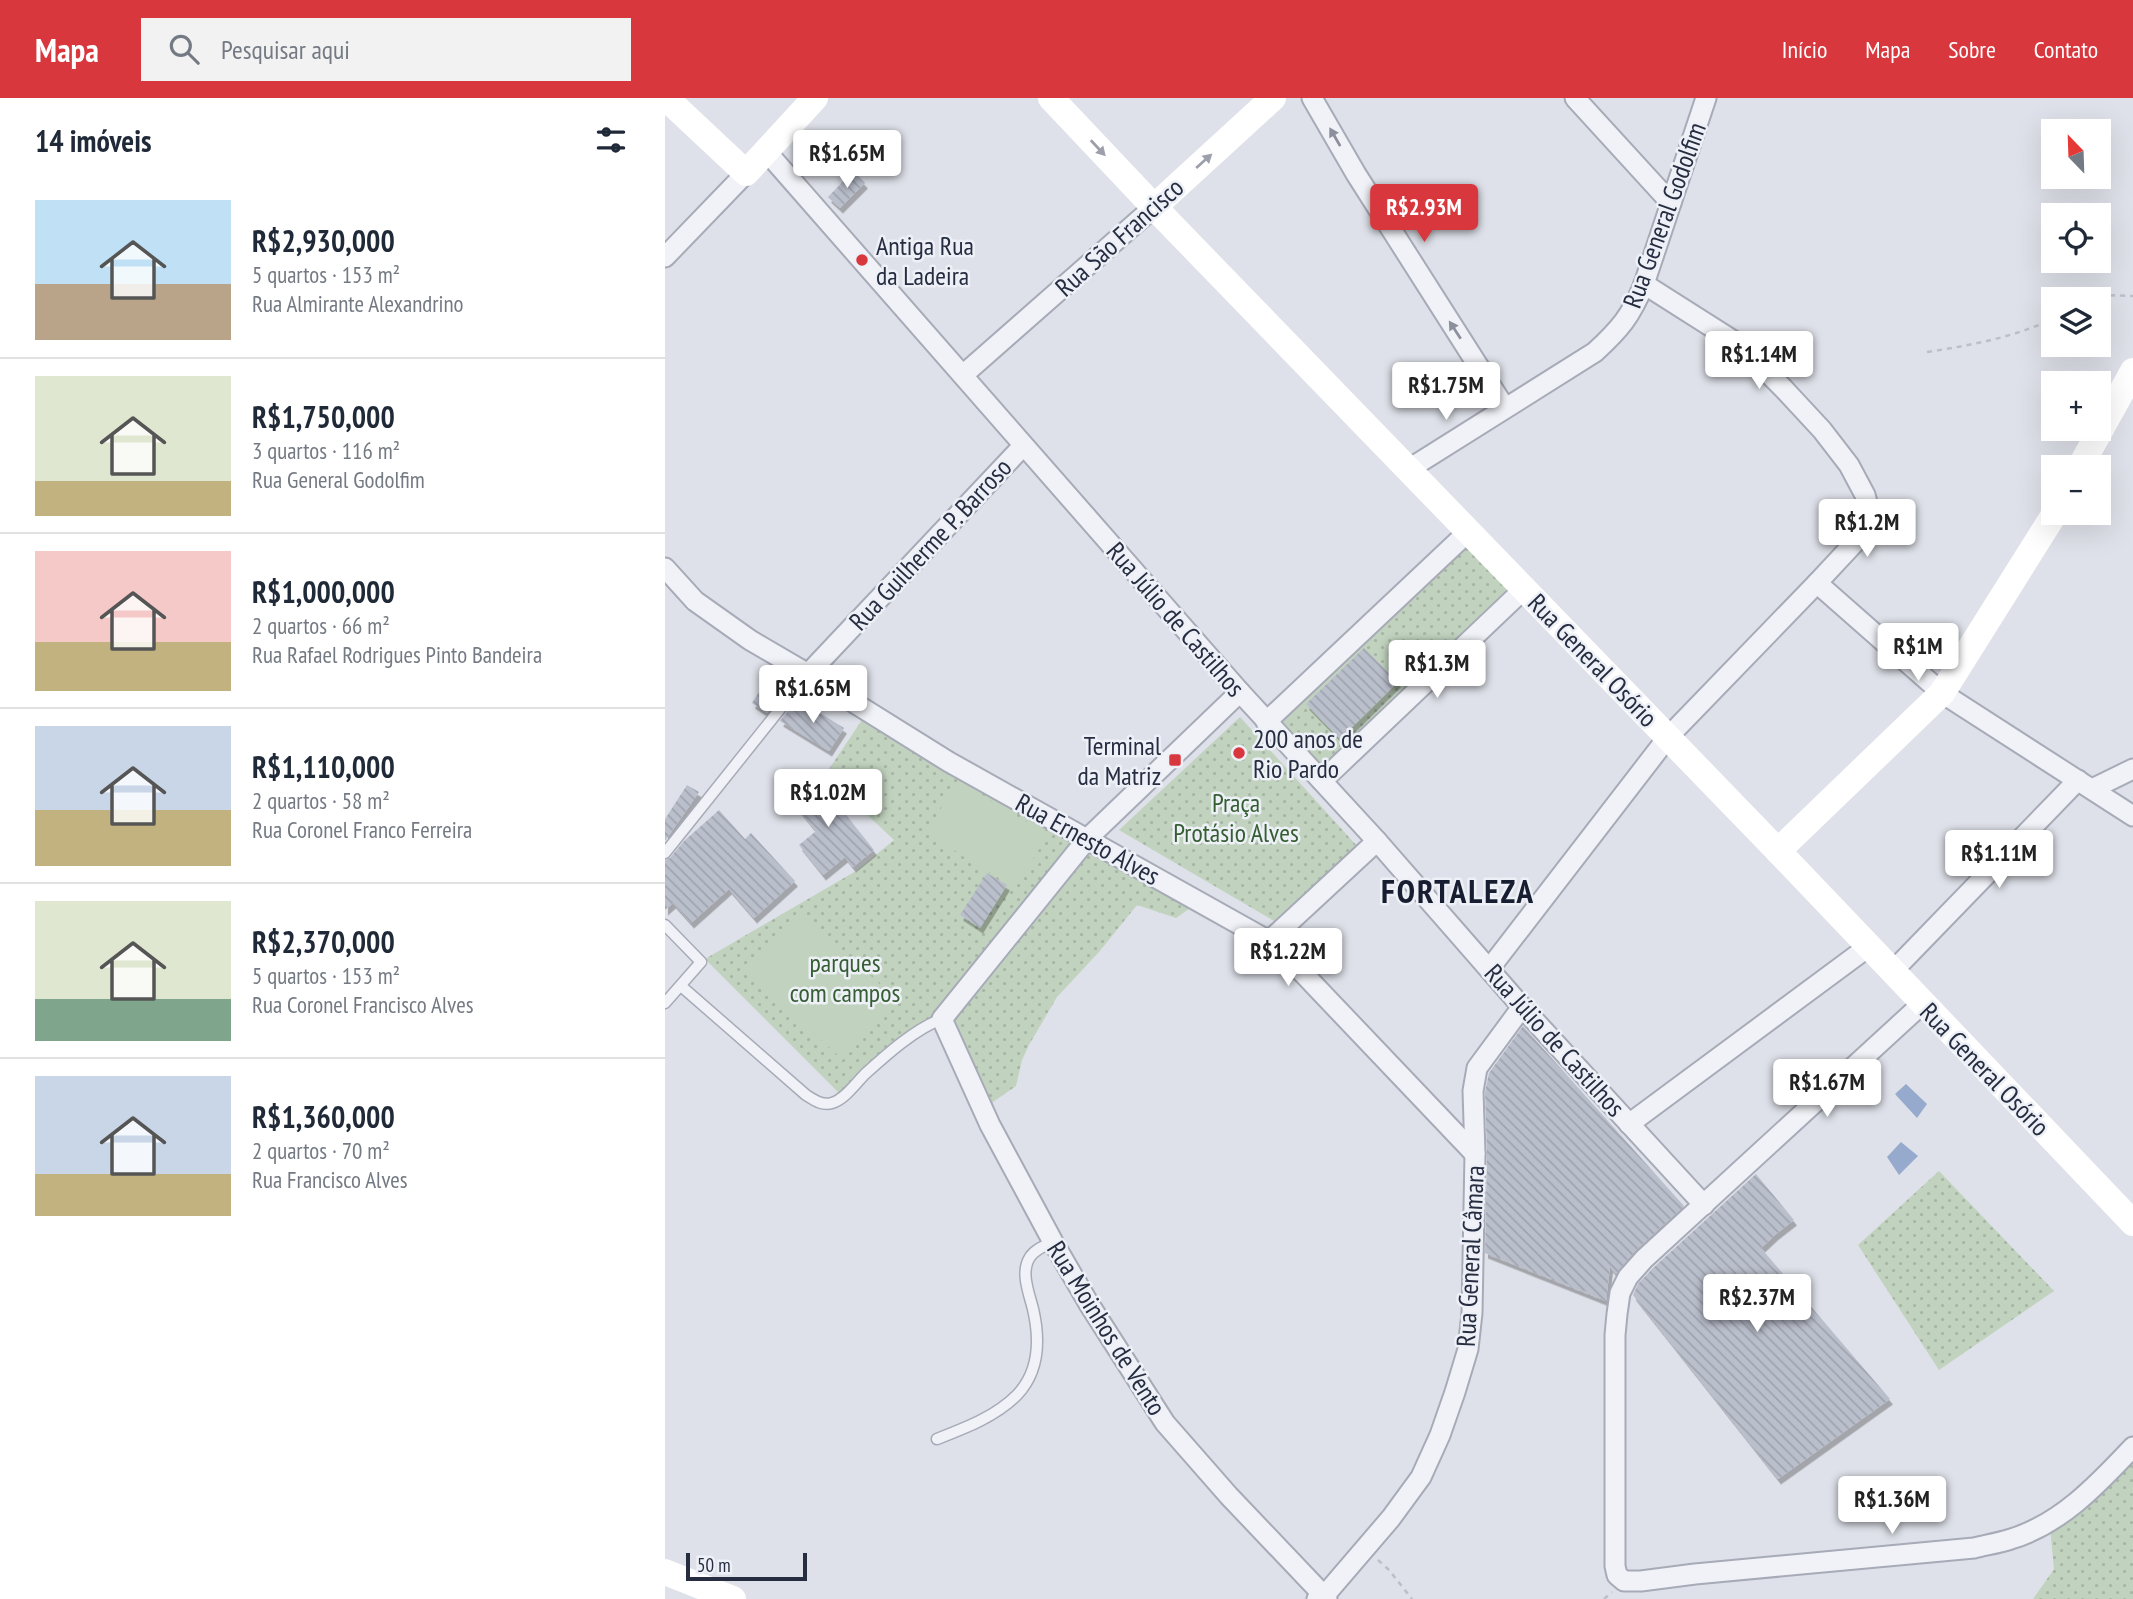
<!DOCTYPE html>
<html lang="pt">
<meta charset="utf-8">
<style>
:root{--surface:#fff;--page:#f2f2f3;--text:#1f2937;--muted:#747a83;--line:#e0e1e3;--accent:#d9373e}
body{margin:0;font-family:"PT Sans Narrow",sans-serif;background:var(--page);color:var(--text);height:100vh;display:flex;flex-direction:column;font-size:26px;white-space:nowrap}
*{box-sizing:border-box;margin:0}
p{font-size:23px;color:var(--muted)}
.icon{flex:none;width:38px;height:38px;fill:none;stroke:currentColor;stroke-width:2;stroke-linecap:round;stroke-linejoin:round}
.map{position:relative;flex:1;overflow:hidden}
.drawer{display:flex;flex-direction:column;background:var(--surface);width:665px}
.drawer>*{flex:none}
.needle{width:46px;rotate:337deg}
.fabs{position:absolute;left:1376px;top:21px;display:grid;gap:14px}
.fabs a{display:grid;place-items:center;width:70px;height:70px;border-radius:0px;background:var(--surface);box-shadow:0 7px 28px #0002;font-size:35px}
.scale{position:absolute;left:21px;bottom:18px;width:121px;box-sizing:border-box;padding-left:7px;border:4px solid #262d41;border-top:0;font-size:19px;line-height:24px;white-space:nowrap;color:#262d41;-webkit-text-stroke:5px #edf0f6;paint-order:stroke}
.price{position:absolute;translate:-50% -60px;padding:0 16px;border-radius:7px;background:#fff;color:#222;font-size:23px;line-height:46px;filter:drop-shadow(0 2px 4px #0008)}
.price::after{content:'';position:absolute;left:50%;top:42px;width:21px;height:16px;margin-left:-10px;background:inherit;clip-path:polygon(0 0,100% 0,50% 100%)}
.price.active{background:var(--accent);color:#fff}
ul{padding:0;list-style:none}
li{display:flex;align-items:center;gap:21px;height:175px;padding:0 35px}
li+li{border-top:2px solid var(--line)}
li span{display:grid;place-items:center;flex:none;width:196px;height:140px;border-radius:0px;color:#555}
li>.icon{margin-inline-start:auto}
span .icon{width:84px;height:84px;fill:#fffc;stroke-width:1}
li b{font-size:30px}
h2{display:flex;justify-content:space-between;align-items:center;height:84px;padding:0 35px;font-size:30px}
header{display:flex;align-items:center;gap:42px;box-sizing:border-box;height:98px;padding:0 35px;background:var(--accent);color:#fff}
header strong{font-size:33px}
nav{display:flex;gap:38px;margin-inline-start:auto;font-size:24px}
.search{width:490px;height:63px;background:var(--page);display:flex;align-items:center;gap:18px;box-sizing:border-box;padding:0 24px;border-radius:0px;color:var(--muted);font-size:26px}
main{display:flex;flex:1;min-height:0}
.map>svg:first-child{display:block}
</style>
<header>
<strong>Mapa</strong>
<div class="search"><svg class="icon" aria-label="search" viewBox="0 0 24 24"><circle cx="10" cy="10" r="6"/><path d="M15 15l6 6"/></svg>Pesquisar aqui</div>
<nav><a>Início</a><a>Mapa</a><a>Sobre</a><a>Contato</a></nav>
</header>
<main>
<section class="drawer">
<h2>14 imóveis<svg class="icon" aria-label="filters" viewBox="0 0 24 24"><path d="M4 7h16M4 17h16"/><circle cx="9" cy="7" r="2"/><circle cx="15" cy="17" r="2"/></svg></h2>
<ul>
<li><span style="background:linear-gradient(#bfe0f5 60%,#b9a48a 0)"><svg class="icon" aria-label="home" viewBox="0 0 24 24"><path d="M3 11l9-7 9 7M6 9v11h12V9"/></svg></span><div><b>R$2,930,000</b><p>5 quartos · 153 m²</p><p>Rua Almirante Alexandrino</p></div></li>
<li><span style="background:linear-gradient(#dfe7d0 75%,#c2b280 0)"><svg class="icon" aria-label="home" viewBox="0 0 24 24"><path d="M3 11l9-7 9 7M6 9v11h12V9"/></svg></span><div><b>R$1,750,000</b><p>3 quartos · 116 m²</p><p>Rua General Godolfim</p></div></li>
<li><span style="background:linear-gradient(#f6c9c9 65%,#c2b280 0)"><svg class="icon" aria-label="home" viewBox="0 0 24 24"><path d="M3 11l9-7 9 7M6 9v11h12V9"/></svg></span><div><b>R$1,000,000</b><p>2 quartos · 66 m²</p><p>Rua Rafael Rodrigues Pinto Bandeira</p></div></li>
<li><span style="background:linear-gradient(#c9d6e8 60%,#c2b280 0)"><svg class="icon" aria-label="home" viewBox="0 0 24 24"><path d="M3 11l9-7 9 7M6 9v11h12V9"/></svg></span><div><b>R$1,110,000</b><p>2 quartos · 58 m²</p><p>Rua Coronel Franco Ferreira</p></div></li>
<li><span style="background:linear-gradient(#dfe7d0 70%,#7fa58c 0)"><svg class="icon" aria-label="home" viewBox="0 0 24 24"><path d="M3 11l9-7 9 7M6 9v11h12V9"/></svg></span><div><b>R$2,370,000</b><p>5 quartos · 153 m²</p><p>Rua Coronel Francisco Alves</p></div></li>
<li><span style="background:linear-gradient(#c9d6e8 70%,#c2b280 0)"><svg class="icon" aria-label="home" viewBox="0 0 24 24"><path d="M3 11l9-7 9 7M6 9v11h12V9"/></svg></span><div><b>R$1,360,000</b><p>2 quartos · 70 m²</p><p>Rua Francisco Alves</p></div></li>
</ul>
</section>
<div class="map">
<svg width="1468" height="1501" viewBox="0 0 1468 1501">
<defs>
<pattern id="park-dots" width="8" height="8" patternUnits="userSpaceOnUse" patternTransform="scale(1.75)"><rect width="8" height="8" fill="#c1d3be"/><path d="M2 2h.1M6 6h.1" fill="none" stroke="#a6b5a4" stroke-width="1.8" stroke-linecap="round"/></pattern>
<pattern id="building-back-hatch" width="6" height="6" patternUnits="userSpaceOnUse" patternTransform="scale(1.75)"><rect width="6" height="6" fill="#babfcc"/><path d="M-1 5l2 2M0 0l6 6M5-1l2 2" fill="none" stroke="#a0a4b0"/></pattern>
<filter id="shadow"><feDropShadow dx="3" dy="5.5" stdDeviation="0" flood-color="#0004"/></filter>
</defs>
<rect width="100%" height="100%" fill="#dee1e9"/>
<g fill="url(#park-dots)">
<polygon points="803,436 857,491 657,681 603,624"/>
<polygon points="201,616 418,742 274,918 175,996 40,861 191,773 229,742 160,677"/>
<polygon points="575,619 692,748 609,823 454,732"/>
<polygon points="423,742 531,806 511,820 472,807 434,854 392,899 364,947 357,962 351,988 318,1011 278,921"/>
<polygon points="1274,1073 1389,1193 1274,1272 1193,1147"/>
<polygon points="1468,1351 1468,1501 1368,1501 1389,1471 1385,1429"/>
</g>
<g fill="#c1d3be">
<polygon points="293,682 383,737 350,790 261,735"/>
<polygon points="135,813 232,902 178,962 80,872"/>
</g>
<g fill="#95aacc">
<polygon points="757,553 774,568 747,593 730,577"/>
<polygon points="1241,986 1262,1006 1252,1020 1230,996"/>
<polygon points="1236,1044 1253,1058 1234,1077 1222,1059"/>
</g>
<g fill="url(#building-back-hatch)" filter="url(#shadow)">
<polygon points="188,73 200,85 175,110 163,99"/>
<polygon points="699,550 733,584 675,641 641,606"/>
<polygon points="102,582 120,593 102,615 87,605"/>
<polygon points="133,601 179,630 164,653 115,623"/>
<polygon points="150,678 209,752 188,769 180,759 158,777 134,747 151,733 123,698"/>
<polygon points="22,687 34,694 0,743 0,721"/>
<polygon points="54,712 80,741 86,735 130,783 89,820 64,791 26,825 8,805 0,812 0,762 5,760 19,743"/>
<polygon points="322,775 342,787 315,830 295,817"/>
<polygon points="858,928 1019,1108 971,1152 951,1176 945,1169 941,1203 820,1155 822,1056 820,994 824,975"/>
<polygon points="1091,1076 1129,1122 1111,1136 1096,1150 1225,1301 1113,1381 968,1197 973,1186 988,1170"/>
</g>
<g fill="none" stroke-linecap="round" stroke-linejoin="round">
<defs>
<g id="lane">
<polyline points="0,755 143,576"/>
<polyline points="0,827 36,864 0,905"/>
<path d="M16 888 141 997C149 1002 157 1008 167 1005 180 1001 191 985 200 976 221 957 251 930 277 921"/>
<path d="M272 1341C300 1330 330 1319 352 1297 375 1273 375 1241 368 1211 364 1195 355 1174 365 1159 370 1151 380 1148 388 1144"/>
</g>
<g id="street">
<polyline points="647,0 691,76 840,310"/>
<polyline points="910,0 1006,105"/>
<polyline points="101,53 575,594 712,743 857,909 1039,1107"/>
<polyline points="0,159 81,75"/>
<polyline points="298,277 489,109"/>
<path d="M744 371 930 254C955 231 966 218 979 186L1041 0"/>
<polyline points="0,470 30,503 85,542 143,576 284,664 604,843 614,850 810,1056"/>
<polyline points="1152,485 1277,595 1468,718"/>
<polyline points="143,576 358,348"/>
<polyline points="575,594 423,740 277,921 325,1027 388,1144 424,1206 500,1325 564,1398 662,1501"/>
<polyline points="601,624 804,433"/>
<polyline points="657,683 859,491"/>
<polyline points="1427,691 1468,671"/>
<polyline points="604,843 712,743"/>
<polyline points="825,870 1003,639 1152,485 1194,440 1201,425 1204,412 1200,397 1184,367 1157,332 1118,290 1075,247 979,186"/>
<polyline points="1227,874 1413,682"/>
<path d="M1257 906 979 1161 963 1179 955 1195 952 1216 950 1237V1468L952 1477 959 1483H976L1030 1476 1309 1450C1321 1447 1334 1445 1346 1441 1396 1426 1433 1386 1468 1349"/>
<polyline points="964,1026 1203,849"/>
<polyline points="652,1501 660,1497 726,1420 756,1379 775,1337 790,1294 803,1251 807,1215 810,1056 808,993 812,970 857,909"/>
</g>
</defs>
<use href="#lane" stroke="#a7abb7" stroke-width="13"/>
<use href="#street" stroke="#a7abb7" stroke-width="23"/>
<g stroke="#bcbfc8" stroke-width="2.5" stroke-dasharray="5 5" stroke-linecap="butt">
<polyline points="1426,201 1435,197 1468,198"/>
<path d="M1262 254C1307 247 1346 240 1388 221"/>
<polyline points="826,1157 937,1201"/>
<polyline points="713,1462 724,1472 747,1501"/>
<polyline points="939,1501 947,1494"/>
</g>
<use href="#lane" stroke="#f1f2f7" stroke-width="10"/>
<use href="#street" stroke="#f1f2f7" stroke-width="19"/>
<g stroke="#fff" stroke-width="26">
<polyline points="1,0 81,75 150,0"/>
<polyline points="386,0 489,109 1113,753 1468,1125"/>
<polyline points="489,109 608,0"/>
<polyline points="1415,369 1468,273"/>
<polyline points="1113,753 1277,595 1390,415"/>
<polyline points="0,1474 68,1501"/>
</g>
</g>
<defs><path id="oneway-solid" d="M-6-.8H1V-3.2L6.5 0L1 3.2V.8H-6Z" transform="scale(1.75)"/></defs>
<g fill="#8c909c">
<use href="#oneway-solid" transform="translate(670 39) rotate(-120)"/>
<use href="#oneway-solid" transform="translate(790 232) rotate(-123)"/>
</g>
<g fill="#9da0aa">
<use href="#oneway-solid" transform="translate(433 50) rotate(47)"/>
<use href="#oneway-solid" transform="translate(539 63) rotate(-42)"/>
</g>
<g fill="#d9373e" stroke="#edf0f6" stroke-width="2.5">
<circle cx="197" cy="162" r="7"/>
<circle cx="574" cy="655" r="7"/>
<rect x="503" y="655" width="14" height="14" rx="3.5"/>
</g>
<g text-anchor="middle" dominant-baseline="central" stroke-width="5" stroke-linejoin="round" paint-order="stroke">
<g font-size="26" fill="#262d41" stroke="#edf0f6">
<text transform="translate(999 117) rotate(-70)">Rua General Godolfim</text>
<text transform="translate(454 139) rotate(-42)">Rua São Francisco</text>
<text transform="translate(265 446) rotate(-47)">Rua Guilherme P. Barroso</text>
<text transform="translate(511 521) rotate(49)">Rua Júlio de Castilhos</text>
<text transform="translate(928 562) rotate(46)">Rua General Osório</text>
<text transform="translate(423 741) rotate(29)">Rua Ernesto Alves</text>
<text transform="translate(890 942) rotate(48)">Rua Júlio de Castilhos</text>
<text transform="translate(1320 971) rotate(46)">Rua General Osório</text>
<text transform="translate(805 1158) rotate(-87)">Rua General Câmara</text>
<text transform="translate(442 1230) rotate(58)">Rua Moinhos de Vento</text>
</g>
<g font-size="26" fill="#262d41" stroke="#edf0f6" text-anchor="start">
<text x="211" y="147">Antiga Rua<tspan x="211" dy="30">da Ladeira</tspan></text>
<text x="588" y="640">200 anos de<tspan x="588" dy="30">Rio Pardo</tspan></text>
<text x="496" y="647" text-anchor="end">Terminal<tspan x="496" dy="30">da Matriz</tspan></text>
</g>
<g font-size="26" fill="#355e32" stroke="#edf0f6">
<text x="571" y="704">Praça<tspan x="571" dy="30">Protásio Alves</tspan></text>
<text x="180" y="864">parques<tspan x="180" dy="30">com campos</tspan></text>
</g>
<g font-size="33" font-weight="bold" letter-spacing="2" fill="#181e31" stroke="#edf0f6">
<text x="793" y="792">FORTALEZA</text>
</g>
</g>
</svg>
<div class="fabs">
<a><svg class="needle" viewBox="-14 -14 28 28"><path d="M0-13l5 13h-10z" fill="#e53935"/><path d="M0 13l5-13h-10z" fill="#747a83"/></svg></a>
<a><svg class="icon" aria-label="locate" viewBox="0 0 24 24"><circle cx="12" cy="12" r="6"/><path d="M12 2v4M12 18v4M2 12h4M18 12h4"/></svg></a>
<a><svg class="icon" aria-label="layers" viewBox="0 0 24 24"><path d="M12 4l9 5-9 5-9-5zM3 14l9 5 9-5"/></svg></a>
<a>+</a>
<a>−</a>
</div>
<div class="scale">50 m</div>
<b class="price" style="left:182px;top:92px">R$1.65M</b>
<b class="price active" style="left:759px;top:146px">R$2.93M</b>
<b class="price" style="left:1094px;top:293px">R$1.14M</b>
<b class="price" style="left:781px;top:324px">R$1.75M</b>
<b class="price" style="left:1202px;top:461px">R$1.2M</b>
<b class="price" style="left:1253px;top:585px">R$1M</b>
<b class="price" style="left:772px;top:602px">R$1.3M</b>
<b class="price" style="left:148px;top:627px">R$1.65M</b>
<b class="price" style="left:163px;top:731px">R$1.02M</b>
<b class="price" style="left:1334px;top:792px">R$1.11M</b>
<b class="price" style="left:623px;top:890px">R$1.22M</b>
<b class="price" style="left:1162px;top:1021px">R$1.67M</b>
<b class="price" style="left:1092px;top:1236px">R$2.37M</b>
<b class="price" style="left:1227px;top:1438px">R$1.36M</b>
</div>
</main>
